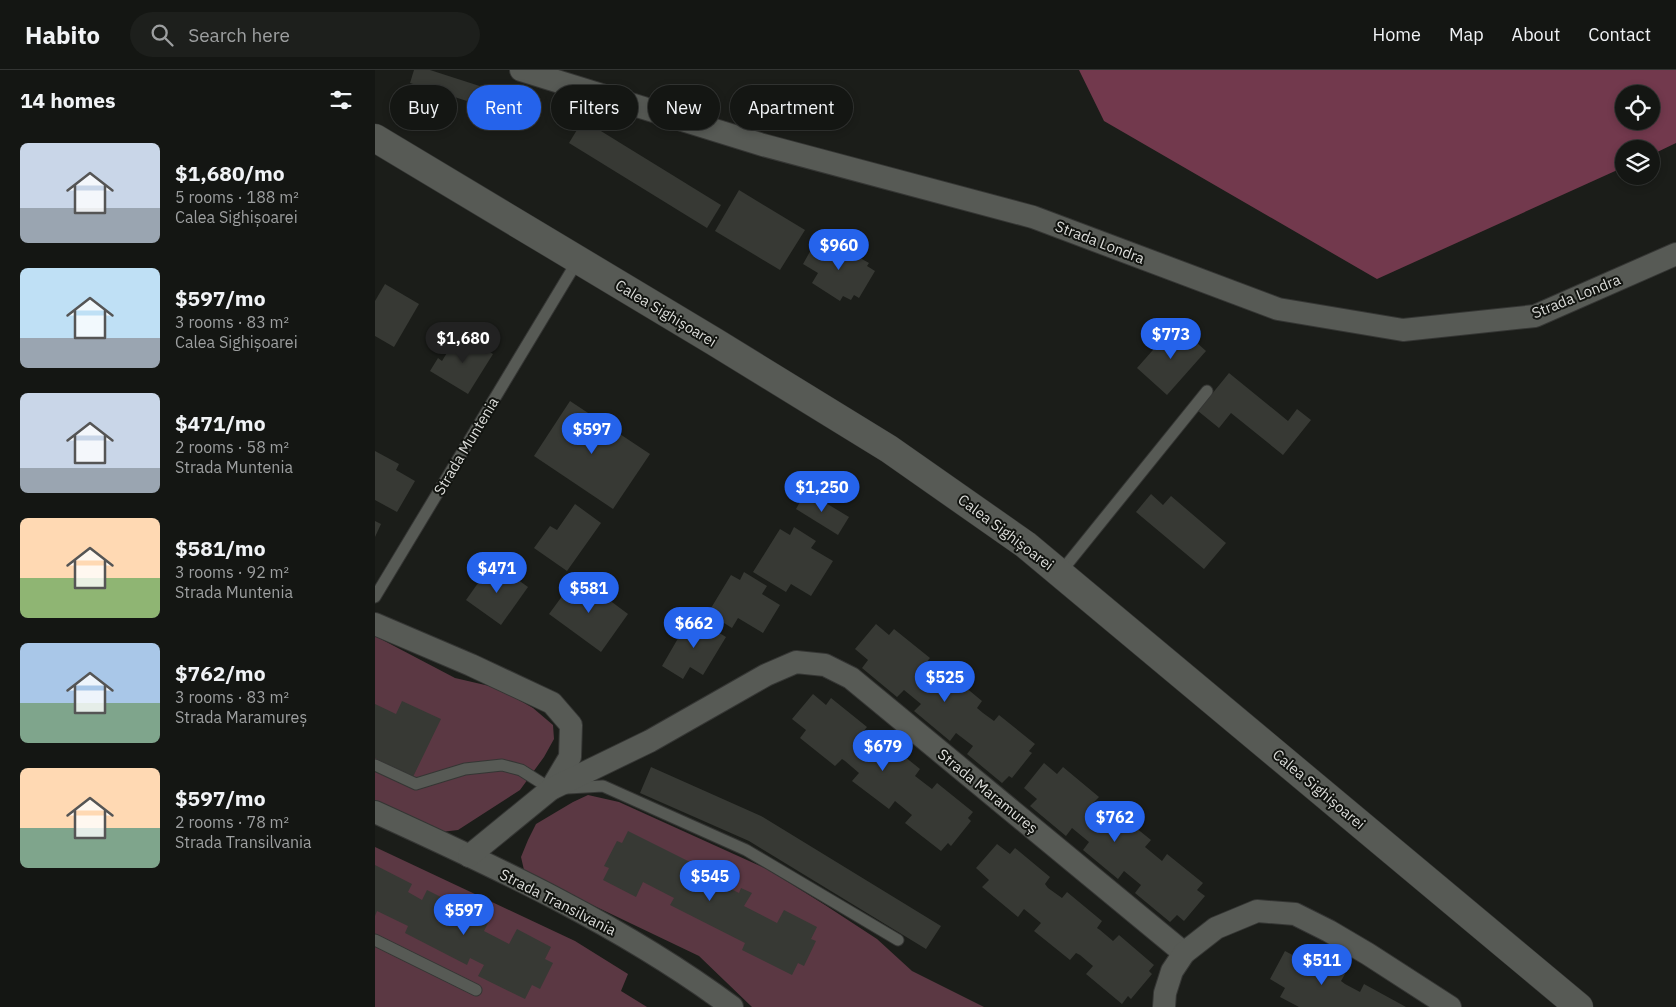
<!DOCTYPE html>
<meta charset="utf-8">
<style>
:root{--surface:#141613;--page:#1d1f1c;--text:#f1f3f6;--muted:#9d9fa0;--line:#333533;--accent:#2563eb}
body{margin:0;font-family:"IBM Plex Sans",sans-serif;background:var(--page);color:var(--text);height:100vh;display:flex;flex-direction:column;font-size:19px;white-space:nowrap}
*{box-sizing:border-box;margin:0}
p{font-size:16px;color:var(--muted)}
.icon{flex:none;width:28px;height:28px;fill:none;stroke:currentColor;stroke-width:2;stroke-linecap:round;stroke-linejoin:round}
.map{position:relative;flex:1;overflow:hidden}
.panel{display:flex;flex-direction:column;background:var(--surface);width:375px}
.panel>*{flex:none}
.hud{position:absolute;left:15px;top:15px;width:475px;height:45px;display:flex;gap:10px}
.controls{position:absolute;left:1240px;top:15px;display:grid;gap:10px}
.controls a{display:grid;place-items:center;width:45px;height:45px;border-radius:50%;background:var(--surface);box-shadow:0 2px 8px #0003,0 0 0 1px var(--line);font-size:25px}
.price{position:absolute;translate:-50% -42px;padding:0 11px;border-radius:18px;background:var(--accent);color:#fff;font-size:16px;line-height:32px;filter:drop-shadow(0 1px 2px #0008)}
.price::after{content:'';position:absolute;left:50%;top:30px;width:15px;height:11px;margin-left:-8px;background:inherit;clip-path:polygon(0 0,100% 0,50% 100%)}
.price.current{background:#222;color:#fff}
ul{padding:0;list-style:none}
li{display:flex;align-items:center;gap:15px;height:125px;padding:0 20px}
li span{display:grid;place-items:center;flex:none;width:140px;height:100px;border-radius:8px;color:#555}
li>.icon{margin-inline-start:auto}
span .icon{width:60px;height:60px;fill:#fffc;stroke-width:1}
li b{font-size:21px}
h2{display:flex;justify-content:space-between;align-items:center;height:60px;padding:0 20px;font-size:21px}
.chip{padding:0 18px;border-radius:22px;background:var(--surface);box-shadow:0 2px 8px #0003,0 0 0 1px var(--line);font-size:18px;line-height:45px}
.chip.current{background:var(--accent);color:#fff}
header{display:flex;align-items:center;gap:30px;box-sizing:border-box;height:70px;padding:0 25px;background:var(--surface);border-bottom:1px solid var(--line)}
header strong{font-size:24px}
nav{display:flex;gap:28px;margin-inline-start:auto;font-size:18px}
.search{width:350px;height:45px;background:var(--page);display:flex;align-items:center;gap:12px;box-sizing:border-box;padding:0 18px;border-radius:28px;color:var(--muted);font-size:19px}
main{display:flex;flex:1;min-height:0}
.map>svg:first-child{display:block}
</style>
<header>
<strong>Habito</strong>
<div class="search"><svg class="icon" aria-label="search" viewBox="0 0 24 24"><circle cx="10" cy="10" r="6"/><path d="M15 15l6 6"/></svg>Search here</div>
<nav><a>Home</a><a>Map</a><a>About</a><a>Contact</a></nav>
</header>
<main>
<section class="panel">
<h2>14 homes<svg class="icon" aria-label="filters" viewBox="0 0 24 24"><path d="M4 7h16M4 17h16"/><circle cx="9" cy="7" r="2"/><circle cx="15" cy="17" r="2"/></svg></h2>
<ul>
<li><span style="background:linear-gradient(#c9d6e8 65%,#9aa5b1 0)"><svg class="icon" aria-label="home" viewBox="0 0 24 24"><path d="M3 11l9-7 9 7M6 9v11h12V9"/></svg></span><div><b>$1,680/mo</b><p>5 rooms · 188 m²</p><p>Calea Sighișoarei</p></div></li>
<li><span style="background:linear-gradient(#bfe0f5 70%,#9aa5b1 0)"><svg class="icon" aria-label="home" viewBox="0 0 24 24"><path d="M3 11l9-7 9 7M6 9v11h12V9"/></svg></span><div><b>$597/mo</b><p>3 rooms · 83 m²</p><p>Calea Sighișoarei</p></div></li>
<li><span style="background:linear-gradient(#c9d6e8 75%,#9aa5b1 0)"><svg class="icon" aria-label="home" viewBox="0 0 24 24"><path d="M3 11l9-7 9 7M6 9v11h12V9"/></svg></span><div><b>$471/mo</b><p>2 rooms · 58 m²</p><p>Strada Muntenia</p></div></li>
<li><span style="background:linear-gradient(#ffd9b3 60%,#8fb573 0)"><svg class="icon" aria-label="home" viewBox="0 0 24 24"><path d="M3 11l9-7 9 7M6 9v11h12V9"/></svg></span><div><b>$581/mo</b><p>3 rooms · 92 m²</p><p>Strada Muntenia</p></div></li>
<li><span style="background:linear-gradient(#a9c7e8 60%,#7fa58c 0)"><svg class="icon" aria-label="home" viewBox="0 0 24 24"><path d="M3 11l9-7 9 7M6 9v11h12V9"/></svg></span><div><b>$762/mo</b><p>3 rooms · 83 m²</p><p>Strada Maramureș</p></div></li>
<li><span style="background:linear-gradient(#ffd9b3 60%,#7fa58c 0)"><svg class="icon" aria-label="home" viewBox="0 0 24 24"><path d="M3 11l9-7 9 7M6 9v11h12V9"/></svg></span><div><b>$597/mo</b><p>2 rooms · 78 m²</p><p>Strada Transilvania</p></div></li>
</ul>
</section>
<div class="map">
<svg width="1301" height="937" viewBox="0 0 1301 937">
<rect width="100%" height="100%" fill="#1b1d19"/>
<g fill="#5b3843">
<polygon points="0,566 80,608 123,618 158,638 178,655 179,669 169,687 145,720 83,760 58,763 0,738"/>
<polygon points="213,725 244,732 392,799 450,835 502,869 537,901 609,937 377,937 324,886 186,820 149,800 146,787 153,770 161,754 198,732"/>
<polygon points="0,777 200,871 253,904 246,921 272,937 0,937"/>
</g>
<path fill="#72394d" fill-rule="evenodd" d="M704 0H1301V73L1276 85V79H1249V97L1002 209 729 51ZM1249 24H1276V51H1249Z"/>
<g fill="#373934">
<polygon points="39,0 55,0 117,20 111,37 35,13"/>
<polygon points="208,50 346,135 332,158 194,73"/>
<polygon points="364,120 430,160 405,200 340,161"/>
<polygon points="453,170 494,193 492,196 500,201 484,228 479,225 476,230 468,226 465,231 437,213 443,203 428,194 437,178 445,183"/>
<polygon points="10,214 44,234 19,277 0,266 0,231"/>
<polygon points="801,254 831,281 792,325 762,298"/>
<polygon points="84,263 118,284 93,324 55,301 63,288 67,291"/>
<polygon points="854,303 913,351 922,339 936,350 908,385 856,343 844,358 823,341"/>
<polygon points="195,331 275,384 238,439 159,386"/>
<polygon points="0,381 24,394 21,400 40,411 22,442 0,430"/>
<polygon points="431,421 474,447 463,465 421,439"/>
<polygon points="776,424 788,435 796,426 851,473 829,499 761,442"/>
<polygon points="200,434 226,453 192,501 159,478 175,456 182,460"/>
<polygon points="0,451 6,454 0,467"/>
<polygon points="419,457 441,471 436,478 458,491 436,526 416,514 411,522 378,502 405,459 415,465"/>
<polygon points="118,492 153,517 126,555 91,530"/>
<polygon points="369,502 392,516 387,524 405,535 388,563 363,548 357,558 333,543 356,505 365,510"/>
<polygon points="202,506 253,544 226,582 174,544"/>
<polygon points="316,546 351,567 328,605 315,597 308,609 287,596"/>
<polygon points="501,554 514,565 519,559 555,588 549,595 566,608 572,602 607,631 602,638 608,643 619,651 624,645 660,674 654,681 657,683 637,708 634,706 627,713 592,684 598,676 581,663 575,671 539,641 546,634 529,620 522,627 487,598 493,590 480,579"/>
<polygon points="438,624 451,635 456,628 492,657 487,663 491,667 504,677 509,670 545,699 540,706 557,719 562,713 598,742 593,748 596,751 576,776 573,773 566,781 530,753 537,745 520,731 514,739 477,711 484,703 470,691 467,689 460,696 425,668 431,660 417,649"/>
<polygon points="27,631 66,649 38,707 0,688 0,634 21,644"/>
<polygon points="669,693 682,704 688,697 724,727 718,733 735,747 740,741 776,770 770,777 787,791 792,784 828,813 822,820 830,826 809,851 802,845 795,852 760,823 766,815 749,801 743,809 708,780 714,772 697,758 691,766 655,736 662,729 649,718"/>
<polygon points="276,697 386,746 566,856 551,879 374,771 265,723"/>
<polygon points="253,761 341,805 338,810 364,823 366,818 377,823 369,836 402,853 409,840 442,857 436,869 441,871 429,896 423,893 417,905 367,880 370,873 295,835 299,828 268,812 261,827 228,810 234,798 229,796 242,771 247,773"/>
<polygon points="622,774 635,784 640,778 675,807 670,814 673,818 687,828 692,822 727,851 722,858 725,860 738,871 744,865 779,895 774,901 777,904 756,929 753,926 747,934 711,904 718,896 705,885 701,883 695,890 659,861 666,853 649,839 643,847 607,817 614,810 601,798"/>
<polygon points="0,795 37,814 33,822 47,830 52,820 114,851 109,861 134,874 142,859 176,877 170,889 178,893 165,919 157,915 150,929 103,906 109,895 95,888 92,895 30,863 33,856 2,841 0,846"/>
<polygon points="910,881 925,889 929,882 970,904 966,911 970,914 985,922 989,914 1031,937 924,937 905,927 910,918 895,909"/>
</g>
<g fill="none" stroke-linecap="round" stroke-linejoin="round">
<defs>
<g id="service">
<polyline points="685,503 832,321"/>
<polyline points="0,527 203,190"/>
<polyline points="0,695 41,714 90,699 127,695 146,700 176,719 228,716 371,780 523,870"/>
<polyline points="0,870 101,920"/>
</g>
<g id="minor">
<polyline points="146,0 388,75 658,147 903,239 1028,260 1160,246 1301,184"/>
<polyline points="0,554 96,595 177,633 196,655 195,687 176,719"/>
<path d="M0 742C123 798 248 856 357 937"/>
<polyline points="94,786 176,719 275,671 391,605 421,592 450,595 476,608 809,883"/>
<polyline points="789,937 790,923 797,901 809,883 841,858 882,841 920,844 954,861 993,884 1075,937"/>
</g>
<polyline id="secondary" points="0,68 340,272 514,379 651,475 1204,937"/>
</defs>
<use href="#service" stroke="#353634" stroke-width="13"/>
<use href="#minor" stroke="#353634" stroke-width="24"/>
<use href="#secondary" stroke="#353634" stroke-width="29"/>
<use href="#service" stroke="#575a55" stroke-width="11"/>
<use href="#minor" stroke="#575a55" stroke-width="22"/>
<use href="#secondary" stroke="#575a55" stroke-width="28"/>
</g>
<g text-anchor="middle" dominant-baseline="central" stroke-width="4" stroke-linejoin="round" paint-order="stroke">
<g font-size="15" fill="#dbdcd9" stroke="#121410">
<text transform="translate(725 172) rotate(21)">Strada Londra</text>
<text transform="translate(1201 226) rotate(-22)">Strada Londra</text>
<text transform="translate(291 243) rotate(31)">Calea Sighișoarei</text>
<text transform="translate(91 376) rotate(-59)">Strada Muntenia</text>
<text transform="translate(631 462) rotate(37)">Calea Sighișoarei</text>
<text transform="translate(944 719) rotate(40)">Calea Sighișoarei</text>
<text transform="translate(613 721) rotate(39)">Strada Maramureș</text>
<text transform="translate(183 832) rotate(27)">Strada Transilvania</text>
</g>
</g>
</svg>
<div class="controls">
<a><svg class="icon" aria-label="locate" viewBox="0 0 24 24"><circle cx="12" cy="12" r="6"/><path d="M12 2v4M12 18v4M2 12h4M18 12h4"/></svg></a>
<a><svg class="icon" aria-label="layers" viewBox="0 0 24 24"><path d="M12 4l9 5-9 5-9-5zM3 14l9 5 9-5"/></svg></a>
</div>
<b class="price" style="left:464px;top:201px">$960</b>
<b class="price" style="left:796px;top:290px">$773</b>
<b class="price current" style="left:88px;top:294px">$1,680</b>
<b class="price" style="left:217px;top:385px">$597</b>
<b class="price" style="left:447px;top:443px">$1,250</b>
<b class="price" style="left:122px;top:524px">$471</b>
<b class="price" style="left:214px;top:544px">$581</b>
<b class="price" style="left:319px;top:579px">$662</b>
<b class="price" style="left:570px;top:633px">$525</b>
<b class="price" style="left:508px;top:702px">$679</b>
<b class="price" style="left:740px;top:773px">$762</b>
<b class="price" style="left:335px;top:832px">$545</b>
<b class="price" style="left:89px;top:866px">$597</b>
<b class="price" style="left:947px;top:916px">$511</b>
<div class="hud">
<a class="chip">Buy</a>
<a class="chip current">Rent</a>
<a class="chip">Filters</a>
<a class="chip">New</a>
<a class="chip">Apartment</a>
</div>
</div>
</main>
